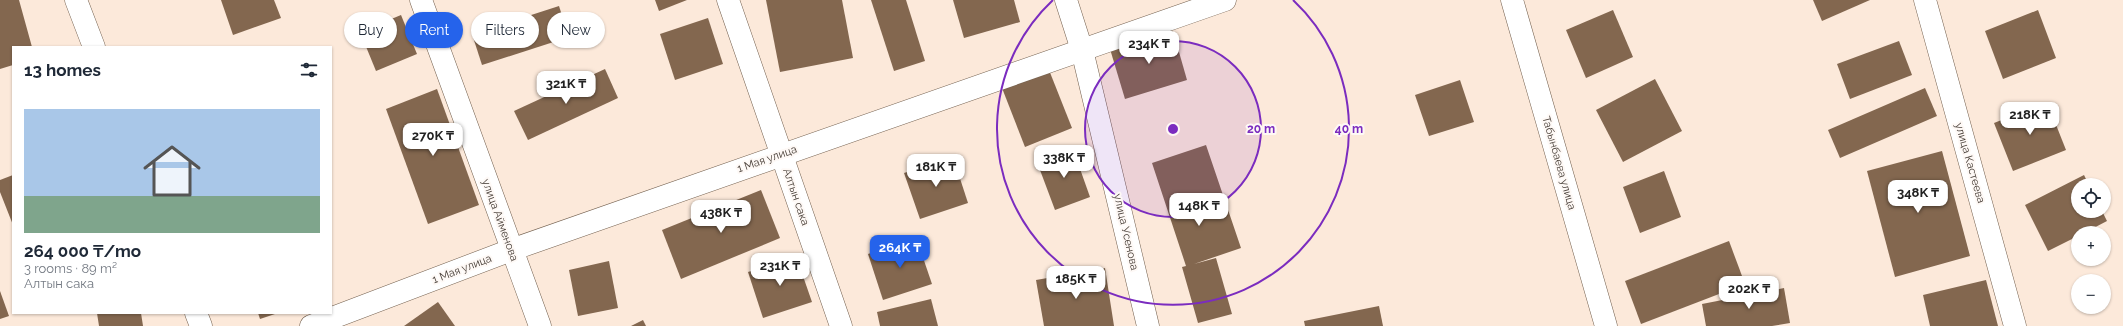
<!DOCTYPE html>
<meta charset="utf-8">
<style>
:root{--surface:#fff;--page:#f2f2f3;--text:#1f2937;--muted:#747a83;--line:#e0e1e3;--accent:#2563eb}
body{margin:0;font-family:Raleway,sans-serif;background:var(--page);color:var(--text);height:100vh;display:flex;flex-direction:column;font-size:15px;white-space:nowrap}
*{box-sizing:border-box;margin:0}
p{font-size:13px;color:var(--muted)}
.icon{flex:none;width:22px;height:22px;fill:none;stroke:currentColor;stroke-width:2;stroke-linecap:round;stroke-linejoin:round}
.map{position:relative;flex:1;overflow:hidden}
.panel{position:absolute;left:12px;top:46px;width:320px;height:268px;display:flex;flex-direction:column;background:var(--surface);border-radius:0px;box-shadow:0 1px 3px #0004}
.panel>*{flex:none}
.banner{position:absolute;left:344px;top:12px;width:380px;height:36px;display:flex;gap:8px}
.controls{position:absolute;left:2071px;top:178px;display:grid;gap:8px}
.controls a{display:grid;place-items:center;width:40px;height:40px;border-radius:50%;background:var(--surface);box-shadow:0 1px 3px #0004;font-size:20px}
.price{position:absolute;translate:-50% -34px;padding:0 9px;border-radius:8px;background:#fff;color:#222;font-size:13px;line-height:26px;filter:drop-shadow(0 1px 2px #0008)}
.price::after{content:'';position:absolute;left:50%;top:24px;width:12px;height:9px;margin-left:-6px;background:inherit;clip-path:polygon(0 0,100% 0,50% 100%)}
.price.current{background:var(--accent);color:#fff}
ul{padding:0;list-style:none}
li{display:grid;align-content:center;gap:8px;height:212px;padding:0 12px}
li+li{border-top:1px solid var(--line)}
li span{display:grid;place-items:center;height:124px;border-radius:0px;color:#555}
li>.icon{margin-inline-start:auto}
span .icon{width:72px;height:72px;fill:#fffc;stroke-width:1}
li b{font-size:17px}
h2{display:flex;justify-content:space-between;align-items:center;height:48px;padding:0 12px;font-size:17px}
.chip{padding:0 14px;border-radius:18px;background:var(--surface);box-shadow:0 1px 3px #0004;font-size:14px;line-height:36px}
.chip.current{background:var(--accent);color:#fff}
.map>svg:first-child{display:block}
</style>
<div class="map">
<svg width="2123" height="326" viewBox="0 0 2123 326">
<rect width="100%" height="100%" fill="#fce9da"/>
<g fill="#83674f">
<polygon points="0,0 19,0 32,47 13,47 13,65 0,69"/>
<polygon points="221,0 274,0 281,18 233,35"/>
<polygon points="655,0 687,0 659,11"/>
<polygon points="766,0 842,0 853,58 780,72"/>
<polygon points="871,0 906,0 925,61 894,71"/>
<polygon points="953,0 1014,0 1020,22 964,38"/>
<polygon points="1813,0 1870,0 1822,21"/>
<polygon points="559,6 569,37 482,65 472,34"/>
<polygon points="1613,10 1633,57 1586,78 1566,30"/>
<polygon points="2038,10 2056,58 2003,79 1985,31"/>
<polygon points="401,15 417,54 376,71 360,32"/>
<polygon points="708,18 723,64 675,80 660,34"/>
<polygon points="1173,31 1187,80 1125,99 1110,49"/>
<polygon points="1899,41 1912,75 1850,99 1837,64"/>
<polygon points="605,69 618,98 528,140 514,111"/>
<polygon points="1049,70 1072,128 1025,147 1002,88"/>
<polygon points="1655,79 1682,131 1623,162 1596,110"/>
<polygon points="1460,80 1474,122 1429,136 1415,95"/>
<polygon points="1925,88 1937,116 1840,158 1828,130"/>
<polygon points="437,89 479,205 428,224 386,109"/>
<polygon points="2047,102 2066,150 2013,171 1994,123"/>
<polygon points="1206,145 1241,248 1194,264 1216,258 1232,314 1198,323 1182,267 1186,266 1152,163"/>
<polygon points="1073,149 1090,197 1055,210 1037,162"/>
<polygon points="1942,151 1970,256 1895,277 1867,171"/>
<polygon points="953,157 968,203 920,219 904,173"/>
<polygon points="1664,171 1681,217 1640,233 1623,187"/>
<polygon points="13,175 13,225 0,192 0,180"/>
<polygon points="2084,175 2089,185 2078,185 2078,211 2102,211 2107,221 2084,233 2078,233 2078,236 2048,251 2025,205"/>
<polygon points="761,190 780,238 681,279 662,230"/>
<polygon points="916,237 932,284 883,300 868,254"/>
<polygon points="1729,241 1745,284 1641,324 1625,281"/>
<polygon points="796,256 812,302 763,318 748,272"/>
<polygon points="609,261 618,308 578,316 569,270"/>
<polygon points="1105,268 1114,326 1044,326 1036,280"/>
<polygon points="1986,280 1998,326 1930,326 1923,295"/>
<polygon points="1784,288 1790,323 1772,326 1706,326 1702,304"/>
<polygon points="0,291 9,316 0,319"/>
<polygon points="931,299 938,326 880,326 877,312"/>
<polygon points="438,302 455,326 404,326"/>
<polygon points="1379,306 1383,326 1305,326 1304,321"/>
<polygon points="97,313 141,313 143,326 99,326"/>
<polygon points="258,313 278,313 260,319"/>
<polygon points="643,320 646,326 631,326"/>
</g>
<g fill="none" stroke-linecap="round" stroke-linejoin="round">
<defs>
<g id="street">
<polyline points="76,0 94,47"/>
<polyline points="421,0 540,326"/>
<polyline points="728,0 841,326"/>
<polyline points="1066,0 1082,50 1148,326"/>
<polyline points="1512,0 1606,326"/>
<polyline points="1925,0 2015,326"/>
<polyline points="196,313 201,326"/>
<polyline points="311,326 511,250 1225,0"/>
</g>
</defs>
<use href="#street" stroke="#73604f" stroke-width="23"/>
<use href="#street" stroke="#fff" stroke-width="22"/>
</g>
<circle cx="1173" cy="129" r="88" fill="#7b2cbf" fill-opacity=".12"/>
<g fill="none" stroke="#7b2cbf" stroke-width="2">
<circle cx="1173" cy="129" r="88"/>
<path d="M1293 0A176 176 0 1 1 1053 0"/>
</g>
<g text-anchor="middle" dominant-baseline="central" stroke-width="4" stroke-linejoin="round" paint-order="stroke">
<g font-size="11" fill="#443b34" stroke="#fef9f6">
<text transform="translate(767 159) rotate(-19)">1 Мая улица</text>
<text transform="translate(1559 163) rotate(74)">Табынбаева улица</text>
<text transform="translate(1970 163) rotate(74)">улица Кастеева</text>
<text transform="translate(796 197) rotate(71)">Алтын сака</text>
<text transform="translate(500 220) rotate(70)">улица Айменова</text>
<text transform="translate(1126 232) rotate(77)">улица Усенова</text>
<text transform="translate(462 269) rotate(-21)">1 Мая улица</text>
</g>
</g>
<circle cx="1173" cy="129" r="6" fill="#7b2cbf" stroke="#fef9f6" stroke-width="2"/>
<g font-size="12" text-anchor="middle" font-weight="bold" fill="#7b2cbf" stroke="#fef9f6" stroke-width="4" stroke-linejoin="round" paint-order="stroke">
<text x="1261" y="133">20 m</text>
<text x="1349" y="133">40 m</text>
</g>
</svg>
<div class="controls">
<a><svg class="icon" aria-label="locate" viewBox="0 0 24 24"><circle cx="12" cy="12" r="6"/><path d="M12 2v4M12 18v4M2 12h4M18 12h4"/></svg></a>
<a>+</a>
<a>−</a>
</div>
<b class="price" style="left:1149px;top:65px">234K ₸</b>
<b class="price" style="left:566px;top:105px">321K ₸</b>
<b class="price" style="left:2030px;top:136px">218K ₸</b>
<b class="price" style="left:433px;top:157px">270K ₸</b>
<b class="price" style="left:1064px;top:179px">338K ₸</b>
<b class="price" style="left:936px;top:188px">181K ₸</b>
<b class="price" style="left:1918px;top:214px">348K ₸</b>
<b class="price" style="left:1199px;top:227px">148K ₸</b>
<b class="price" style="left:721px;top:234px">438K ₸</b>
<b class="price current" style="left:900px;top:269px">264K ₸</b>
<b class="price" style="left:780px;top:287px">231K ₸</b>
<b class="price" style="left:1076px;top:300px">185K ₸</b>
<b class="price" style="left:1749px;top:310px">202K ₸</b>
<div class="banner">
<a class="chip">Buy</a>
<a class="chip current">Rent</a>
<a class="chip">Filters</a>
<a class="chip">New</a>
</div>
<section class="panel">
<h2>13 homes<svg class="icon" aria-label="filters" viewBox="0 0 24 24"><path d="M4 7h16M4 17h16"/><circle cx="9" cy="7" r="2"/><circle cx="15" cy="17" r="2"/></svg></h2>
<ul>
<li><span style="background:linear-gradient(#a9c7e8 70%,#7fa58c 0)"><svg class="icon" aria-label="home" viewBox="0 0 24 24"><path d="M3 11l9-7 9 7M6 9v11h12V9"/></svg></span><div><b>264 000 ₸/mo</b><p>3 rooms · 89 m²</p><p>Алтын сака</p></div></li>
</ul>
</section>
</div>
